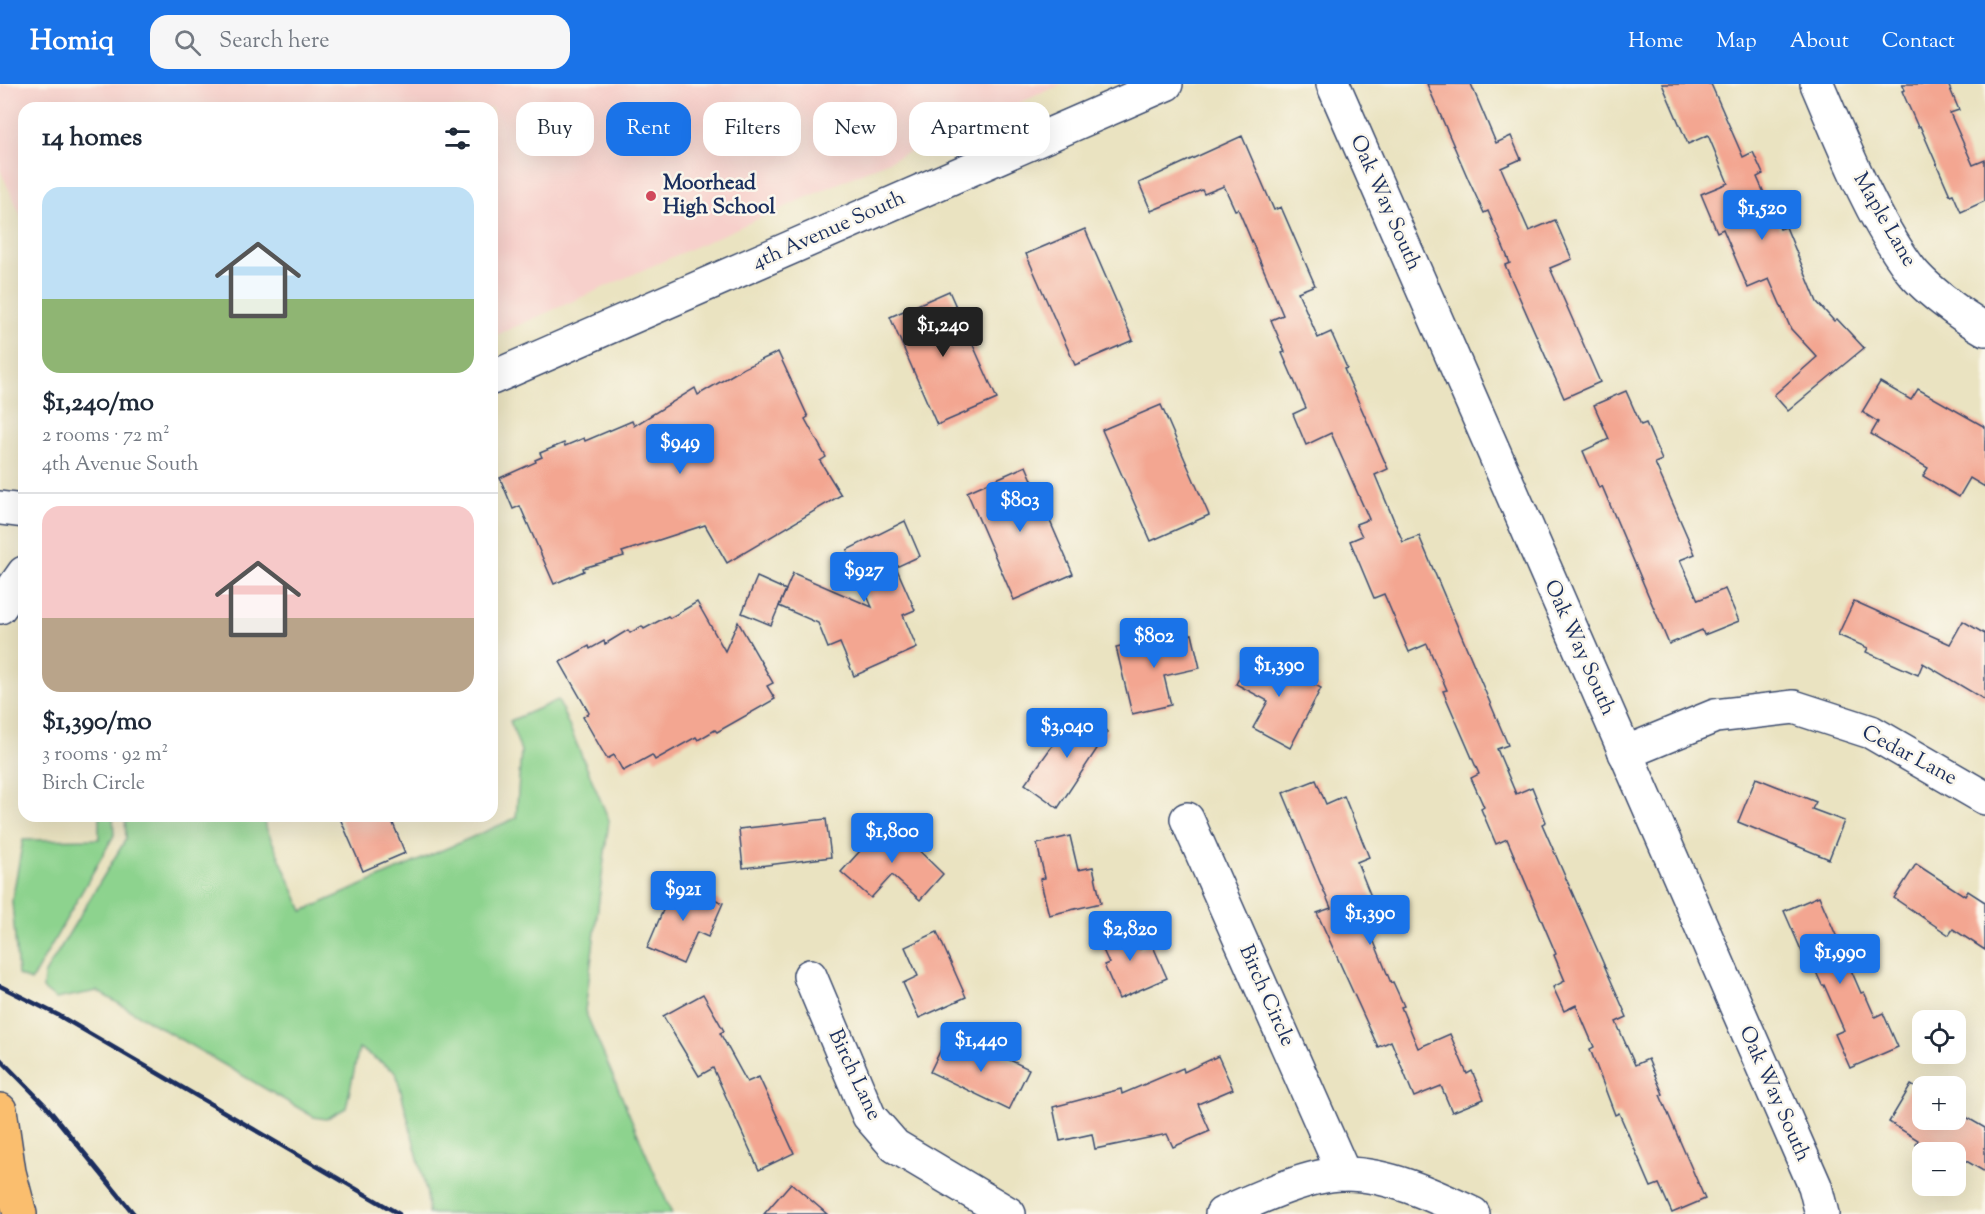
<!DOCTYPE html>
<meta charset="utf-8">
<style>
:root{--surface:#fff;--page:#f6f6f7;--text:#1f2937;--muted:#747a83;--line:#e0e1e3;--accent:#1a73e8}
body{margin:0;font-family:"Sorts Mill Goudy",serif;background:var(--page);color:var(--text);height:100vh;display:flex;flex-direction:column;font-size:22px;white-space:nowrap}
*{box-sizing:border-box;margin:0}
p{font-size:20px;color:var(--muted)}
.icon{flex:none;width:33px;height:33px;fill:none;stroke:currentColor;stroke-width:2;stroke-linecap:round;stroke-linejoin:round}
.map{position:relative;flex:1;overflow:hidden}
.drawer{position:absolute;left:18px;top:18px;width:480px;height:720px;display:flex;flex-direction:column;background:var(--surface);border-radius:18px;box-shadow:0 6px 24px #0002}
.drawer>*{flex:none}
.banner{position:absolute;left:516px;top:18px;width:570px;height:54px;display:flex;gap:12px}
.tools{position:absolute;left:1912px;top:926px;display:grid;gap:12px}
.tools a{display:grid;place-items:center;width:54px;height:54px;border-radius:12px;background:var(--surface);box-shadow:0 6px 24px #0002;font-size:30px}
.price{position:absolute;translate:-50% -51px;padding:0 14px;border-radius:6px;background:var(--accent);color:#fff;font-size:20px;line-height:39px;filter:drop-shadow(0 2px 3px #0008)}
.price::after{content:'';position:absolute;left:50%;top:36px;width:18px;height:14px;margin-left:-9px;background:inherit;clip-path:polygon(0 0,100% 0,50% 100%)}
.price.on{background:#222;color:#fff}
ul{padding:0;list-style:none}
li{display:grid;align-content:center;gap:12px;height:318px;padding:0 24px}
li+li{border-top:2px solid var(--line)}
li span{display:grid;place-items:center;height:186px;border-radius:18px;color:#555}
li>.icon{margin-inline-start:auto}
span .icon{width:108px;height:108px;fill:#fffc;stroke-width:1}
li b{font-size:26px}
h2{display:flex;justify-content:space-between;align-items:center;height:72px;padding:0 24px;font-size:26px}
.pill{padding:0 21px;border-radius:18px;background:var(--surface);box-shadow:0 6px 24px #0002;font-size:21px;line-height:54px}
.pill.on{background:var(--accent);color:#fff}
header{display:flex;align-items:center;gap:36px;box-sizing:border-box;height:84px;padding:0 30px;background:var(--accent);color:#fff}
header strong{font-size:28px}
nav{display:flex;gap:33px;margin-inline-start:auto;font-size:21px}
.search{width:420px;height:54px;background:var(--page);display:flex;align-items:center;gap:15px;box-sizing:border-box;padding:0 21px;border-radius:18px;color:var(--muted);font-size:22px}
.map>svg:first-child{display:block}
</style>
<header>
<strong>Homiq</strong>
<div class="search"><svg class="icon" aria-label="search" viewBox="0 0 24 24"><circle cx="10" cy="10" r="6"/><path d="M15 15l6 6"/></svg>Search here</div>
<nav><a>Home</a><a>Map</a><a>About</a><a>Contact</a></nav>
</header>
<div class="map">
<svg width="1985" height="1130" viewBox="0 0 1985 1130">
<rect width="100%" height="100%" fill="#fbf7ec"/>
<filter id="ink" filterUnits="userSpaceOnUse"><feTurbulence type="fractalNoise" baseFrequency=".0167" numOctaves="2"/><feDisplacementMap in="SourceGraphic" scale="12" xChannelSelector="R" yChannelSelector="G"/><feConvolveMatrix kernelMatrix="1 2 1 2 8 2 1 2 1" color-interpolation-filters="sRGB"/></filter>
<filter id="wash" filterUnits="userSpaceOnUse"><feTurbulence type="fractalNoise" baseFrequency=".008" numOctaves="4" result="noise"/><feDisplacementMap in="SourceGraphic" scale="24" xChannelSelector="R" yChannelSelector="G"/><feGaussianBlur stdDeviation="1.35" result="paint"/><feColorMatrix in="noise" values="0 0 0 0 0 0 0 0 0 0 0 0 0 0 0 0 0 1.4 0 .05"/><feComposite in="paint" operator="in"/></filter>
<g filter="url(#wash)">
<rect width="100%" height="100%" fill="#eae3c1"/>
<polygon fill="#f7d0cb" points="0,0 1062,0 492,253 492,24 24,24 24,138 0,86"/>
<g fill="#8dd38e" stroke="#548176" stroke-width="1.5">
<polygon points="558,616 609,736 585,927 672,1130 428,1130 427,1110 396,988 359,964 346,1024 326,1035 314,1033 97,907 56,915 43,905 44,891 126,755 125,732 261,732 303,827 516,734 521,667 510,637"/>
<polygon points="99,732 113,732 114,751 31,897 18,891 12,817 23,756 99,755"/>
</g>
<g id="blocks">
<g fill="#f3a691">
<polygon points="1427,0 1471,0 1496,59 1511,52 1521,75 1501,84 1529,147 1555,136 1572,175 1550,184 1600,298 1564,314 1505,181 1510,179 1488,127 1484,129 1469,97"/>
<polygon points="1662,0 1711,0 1743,73 1753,68 1763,90 1757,93 1780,145 1786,143 1817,218 1834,237 1837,235 1864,264 1788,327 1774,311 1817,273 1791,245 1769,195 1748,204 1723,145 1717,148 1701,110 1728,99 1708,51 1688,60"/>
<polygon points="1902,0 1948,0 1959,26 1950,29 1973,81 1985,76 1985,117 1961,128 1953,110 1950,111 1920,42 1918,43 1902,7 1905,6"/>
<polygon points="1242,52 1274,126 1281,123 1315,201 1298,208 1318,254 1331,248 1347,284 1344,285 1388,385 1375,391 1403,458 1419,452 1508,661 1497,665 1516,710 1532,703 1546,738 1542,740 1627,933 1616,938 1635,981 1648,975 1663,1010 1660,1011 1705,1115 1672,1129 1659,1100 1651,1103 1619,1029 1615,1031 1590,965 1594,963 1576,921 1564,927 1553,903 1565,897 1554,871 1556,870 1507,755 1496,760 1481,725 1484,723 1471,694 1479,690 1443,607 1447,606 1427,560 1409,568 1384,510 1374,514 1350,457 1362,452 1356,440 1369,435 1331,349 1306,361 1293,330 1306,324 1282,269 1285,268 1271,236 1283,231 1238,125 1235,126 1224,102 1204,110 1202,106 1151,127 1139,99"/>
<polygon points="1085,145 1133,256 1075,281 1026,170"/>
<polygon points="949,207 997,315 937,341 890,233"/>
<polygon points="778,268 808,333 805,335 826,373 820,377 841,411 727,479 705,441 622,468 624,472 583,484 584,487 554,500 520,422 513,425 500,394 536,378 535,376 542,373 540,369 564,359 565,362 584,354 585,357 632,337 634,342 695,304 698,311 744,284"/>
<polygon points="1880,298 1911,316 1918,305 1985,343 1985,403 1970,394 1959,413 1923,392 1928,384 1871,350 1878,338 1862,328"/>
<polygon points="1626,307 1641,341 1646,339 1662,376 1655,379 1695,470 1680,476 1698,516 1725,505 1739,537 1704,551 1702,546 1669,560 1602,402 1599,404 1583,367 1609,355 1594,321"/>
<polygon points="1161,321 1209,431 1151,457 1102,346"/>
<polygon points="1026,382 1073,490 1014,516 967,408"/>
<polygon points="905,437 920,472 896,483 915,526 903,531 917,564 854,592 840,559 828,564 818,539 779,522 793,489 872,523 847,466"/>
<polygon points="757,493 786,506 771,541 742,529"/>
<polygon points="1854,517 1950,560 1963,537 1985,550 1985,616 1923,579 1918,591 1866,568 1868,564 1838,551"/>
<polygon points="697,518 725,567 738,538 773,599 767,602 775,615 717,648 715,646 698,656 696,653 655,676 652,671 623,687 614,671 607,675 583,633 589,629 560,578 589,562 590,565 604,557 605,560 628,546 630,549 642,542 644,545 668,532 670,534"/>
<polygon points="1192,550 1200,584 1164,592 1171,621 1132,630 1116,563 1156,554 1157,558"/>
<polygon points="1254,568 1321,604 1290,664 1253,644 1268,617 1236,600"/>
<polygon points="1077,627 1108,648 1058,724 1025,700"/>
<polygon points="1756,694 1816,718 1812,725 1844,737 1829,775 1738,738"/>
<polygon points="1316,696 1326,720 1344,712 1369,773 1357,778 1383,842 1370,848 1391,899 1393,898 1404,922 1401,923 1418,964 1450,950 1467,990 1472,987 1484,1015 1452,1028 1441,1002 1414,1013 1391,957 1378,963 1317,829 1331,824 1283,709"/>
<polygon points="339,732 390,732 405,769 363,787"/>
<polygon points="826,735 831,773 743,784 739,745"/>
<polygon points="888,736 943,790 920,816 892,791 871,814 841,788"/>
<polygon points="1070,752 1078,786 1093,783 1101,819 1049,831 1040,795 1045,794 1037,760"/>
<polygon points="1916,780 1965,812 1968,807 1985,818 1985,866 1953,845 1949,851 1894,814"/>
<polygon points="675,798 723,819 708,853 697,848 683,880 647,864"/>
<polygon points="1819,812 1861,909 1864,908 1875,933 1883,929 1898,963 1850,984 1835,950 1844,946 1824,901 1822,901 1806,866 1802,868 1784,827"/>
<polygon points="1129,839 1140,865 1152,860 1167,894 1119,915 1104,881 1109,879 1097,853"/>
<polygon points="937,848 966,913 919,934 903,899 918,892 905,863"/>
<polygon points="703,910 724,947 720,949 747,998 759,993 794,1069 759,1086 713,984 699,992 663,932"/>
<polygon points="946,955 974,968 978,961 1029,985 1009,1026 930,988"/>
<polygon points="1218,972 1233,1005 1198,1020 1210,1047 1173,1063 1167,1050 1095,1065 1092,1050 1060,1057 1053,1023 1121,1005 1122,1010 1183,984 1184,988"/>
<polygon points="1911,1001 1923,1008 1923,1035 1956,1035 1956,1027 1985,1044 1985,1088 1956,1071 1956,1068 1928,1068 1916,1061 1918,1056 1889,1038"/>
<polygon points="791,1099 827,1130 764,1130"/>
</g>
</g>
</g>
<g filter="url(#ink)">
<use href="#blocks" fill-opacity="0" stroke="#3a4a6d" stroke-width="1.5"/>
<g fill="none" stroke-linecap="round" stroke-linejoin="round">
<defs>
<g id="minor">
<polyline points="1333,0 1815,1102 1822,1130"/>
<path d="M1817 0C1842 58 1870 130 1907 181 1922 203 1962 232 1985 245"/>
<polyline points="492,294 1166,0"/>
<polyline points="0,424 24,427"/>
<polyline points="0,523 24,489"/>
<polyline points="1625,669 1715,632 1794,623 1871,648 1985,714"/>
<polyline points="1187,735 1344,1090"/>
<polyline points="810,892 869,1032 895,1062 1009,1130"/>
<path d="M1222 1130C1253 1116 1311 1089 1345 1090 1389 1090 1435 1112 1473 1130"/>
</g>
<polyline id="major" points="0,1026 9,1088 20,1130"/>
</defs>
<use href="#minor" stroke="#3a4a6d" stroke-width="36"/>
<use href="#major" stroke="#3a4a6d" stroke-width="36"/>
<use href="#minor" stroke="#fff" stroke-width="33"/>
<use href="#major" stroke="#fabe6e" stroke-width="33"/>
<g stroke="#1b2f5e" stroke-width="4.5">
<polyline points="0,902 58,931 399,1130"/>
<polyline points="0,975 46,1022 134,1130"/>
</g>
</g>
</g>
<circle fill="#d1495b" stroke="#fbf7ec" stroke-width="2" cx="651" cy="112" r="6"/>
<g text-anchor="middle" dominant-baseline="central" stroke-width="5" stroke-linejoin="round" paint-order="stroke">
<g font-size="21" font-weight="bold" fill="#1b2f5e" stroke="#fbf7ec" text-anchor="start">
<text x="663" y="100">Moorhead<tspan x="663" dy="24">High School</tspan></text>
</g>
<g font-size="21" fill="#1b2f5e" stroke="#fbf7ec">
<text transform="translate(1385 119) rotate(66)">Oak Way South</text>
<text transform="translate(1884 136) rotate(60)">Maple Lane</text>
<text transform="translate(829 147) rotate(-24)">4th Avenue South</text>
<text transform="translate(1579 564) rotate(66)">Oak Way South</text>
<text transform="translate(1909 672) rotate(28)">Cedar Lane</text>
<text transform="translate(1266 912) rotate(66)">Birch Circle</text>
<text transform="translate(854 991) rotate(65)">Birch Lane</text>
<text transform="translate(1774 1010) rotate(66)">Oak Way South</text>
</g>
</g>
</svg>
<div class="tools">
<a><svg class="icon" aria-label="locate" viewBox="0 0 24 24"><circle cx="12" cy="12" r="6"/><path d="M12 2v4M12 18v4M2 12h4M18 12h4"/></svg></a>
<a>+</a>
<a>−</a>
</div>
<b class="price" style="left:1762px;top:157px">$1,520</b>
<b class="price on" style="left:943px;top:274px">$1,240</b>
<b class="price" style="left:680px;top:391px">$949</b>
<b class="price" style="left:1020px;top:449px">$803</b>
<b class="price" style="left:864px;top:519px">$927</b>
<b class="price" style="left:1154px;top:585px">$802</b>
<b class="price" style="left:1279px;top:614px">$1,390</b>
<b class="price" style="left:1067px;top:675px">$3,040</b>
<b class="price" style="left:892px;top:780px">$1,800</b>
<b class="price" style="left:683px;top:838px">$921</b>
<b class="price" style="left:1370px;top:862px">$1,390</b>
<b class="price" style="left:1130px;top:878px">$2,820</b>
<b class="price" style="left:1840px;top:901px">$1,990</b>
<b class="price" style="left:981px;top:989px">$1,440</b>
<div class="banner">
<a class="pill">Buy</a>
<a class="pill on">Rent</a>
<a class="pill">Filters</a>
<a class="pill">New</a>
<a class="pill">Apartment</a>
</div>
<section class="drawer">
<h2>14 homes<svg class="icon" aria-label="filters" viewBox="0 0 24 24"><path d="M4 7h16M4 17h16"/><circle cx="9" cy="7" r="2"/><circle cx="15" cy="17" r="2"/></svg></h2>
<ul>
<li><span style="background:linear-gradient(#bfe0f5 60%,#8fb573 0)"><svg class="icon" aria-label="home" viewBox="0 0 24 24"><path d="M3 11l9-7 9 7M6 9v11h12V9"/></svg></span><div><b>$1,240/mo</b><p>2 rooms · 72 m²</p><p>4th Avenue South</p></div></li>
<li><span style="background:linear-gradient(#f6c9c9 60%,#b9a48a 0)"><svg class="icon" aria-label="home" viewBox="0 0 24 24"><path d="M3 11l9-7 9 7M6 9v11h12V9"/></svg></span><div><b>$1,390/mo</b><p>3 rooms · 92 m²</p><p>Birch Circle</p></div></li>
</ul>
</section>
</div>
